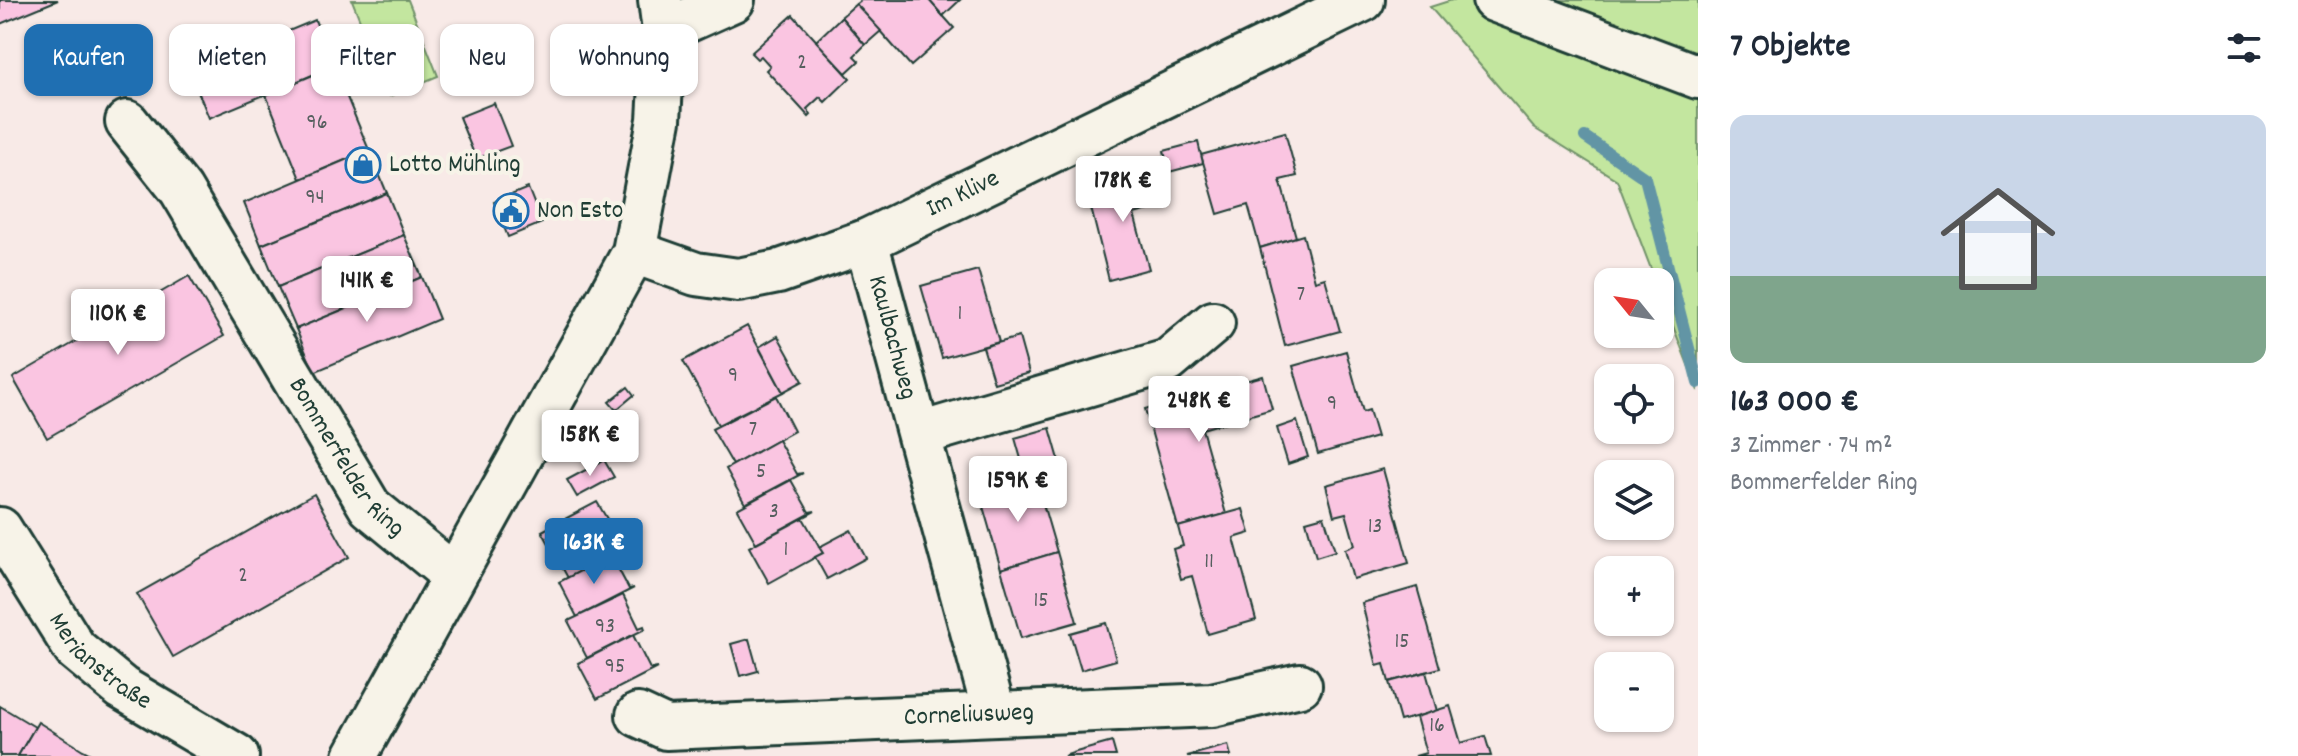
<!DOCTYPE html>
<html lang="de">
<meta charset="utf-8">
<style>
:root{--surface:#fff;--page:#f2f2f3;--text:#1f2937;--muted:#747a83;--line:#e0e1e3;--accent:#1f6fb2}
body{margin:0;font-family:Dekko,sans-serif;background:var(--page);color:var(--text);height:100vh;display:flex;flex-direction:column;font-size:30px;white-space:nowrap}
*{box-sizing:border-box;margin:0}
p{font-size:26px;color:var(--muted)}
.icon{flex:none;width:44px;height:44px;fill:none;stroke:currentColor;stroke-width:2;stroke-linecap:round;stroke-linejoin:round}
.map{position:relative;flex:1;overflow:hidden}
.sheet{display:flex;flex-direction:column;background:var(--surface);width:600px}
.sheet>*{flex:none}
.guide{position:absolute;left:24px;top:24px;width:760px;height:72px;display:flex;gap:16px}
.needle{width:52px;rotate:300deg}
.fabs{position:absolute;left:1594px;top:268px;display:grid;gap:16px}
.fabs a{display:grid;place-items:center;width:80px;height:80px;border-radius:16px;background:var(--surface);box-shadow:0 2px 6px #0004;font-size:40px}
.price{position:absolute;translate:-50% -68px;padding:0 18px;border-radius:8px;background:#fff;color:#222;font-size:26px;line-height:52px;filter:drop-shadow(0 2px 4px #0008)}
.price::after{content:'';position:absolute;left:50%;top:48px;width:24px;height:18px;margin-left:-12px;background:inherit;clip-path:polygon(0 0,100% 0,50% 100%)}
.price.current{background:var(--accent);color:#fff}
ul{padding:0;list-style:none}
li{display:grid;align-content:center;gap:16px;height:424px;padding:0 32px}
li+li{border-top:2px solid var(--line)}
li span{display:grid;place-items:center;height:248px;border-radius:16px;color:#555}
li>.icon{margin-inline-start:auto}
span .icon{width:144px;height:144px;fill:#fffc;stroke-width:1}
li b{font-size:34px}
h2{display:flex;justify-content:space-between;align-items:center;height:96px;padding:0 32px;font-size:34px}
.pill{padding:0 28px;border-radius:16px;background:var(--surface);box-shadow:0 2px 6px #0004;font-size:28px;line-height:72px}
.pill.current{background:var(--accent);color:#fff}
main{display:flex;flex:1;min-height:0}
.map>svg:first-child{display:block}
</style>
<main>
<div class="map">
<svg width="1698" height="756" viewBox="0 0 1698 756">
<rect width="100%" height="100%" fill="#f8eae7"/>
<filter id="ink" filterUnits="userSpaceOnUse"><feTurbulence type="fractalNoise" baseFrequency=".0125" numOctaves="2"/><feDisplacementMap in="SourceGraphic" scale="16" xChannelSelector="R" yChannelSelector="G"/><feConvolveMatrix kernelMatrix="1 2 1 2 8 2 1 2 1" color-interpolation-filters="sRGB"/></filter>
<g filter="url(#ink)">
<g fill="#c3e69f" stroke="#71926a" stroke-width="2">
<polygon points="352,0 408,0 438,76 390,96"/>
<polygon points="1452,0 1698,0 1698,391 1660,292 1660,282 1656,282 1617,180 1534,128 1430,7"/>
</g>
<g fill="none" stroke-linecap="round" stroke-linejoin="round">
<polyline stroke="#6295a5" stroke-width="12" points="1585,137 1645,178 1698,383"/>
</g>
<g fill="#fac5e1" stroke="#1f3d34" stroke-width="2">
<polygon points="0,0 58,0 0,24"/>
<polygon points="861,0 929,0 954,28 911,66 856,4"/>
<polygon points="929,0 960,0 943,16"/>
<polygon points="856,4 881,31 865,45 841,17"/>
<polygon points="793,15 850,78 825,102 820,97 807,109 811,115 809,117 766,70 770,66 761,56 757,59 751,53"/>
<polygon points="841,17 865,45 854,56 859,61 846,73 816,41"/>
<polygon points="315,20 334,66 209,118 190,72"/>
<polygon points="334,66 369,150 300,179 266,95"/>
<polygon points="494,103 511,146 476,159 459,117"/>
<polygon points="1285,132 1297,176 1280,180 1296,237 1260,248 1248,205 1218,214 1201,155"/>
<polygon points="1198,142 1203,163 1169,172 1164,151"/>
<polygon points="369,150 387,193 261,245 244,203"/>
<polygon points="1151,175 1160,207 1134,214 1149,269 1109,280 1088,196 1083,194"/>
<polygon points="528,188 542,223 508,237 494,202"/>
<polygon points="387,193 404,235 278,287 261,245"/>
<polygon points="404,235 422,277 296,329 278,287"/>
<polygon points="1303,235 1315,281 1325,278 1340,331 1285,346 1260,248"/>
<polygon points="978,270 999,342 942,358 921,286"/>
<polygon points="189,276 224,336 47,438 13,378"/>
<polygon points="422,277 439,319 314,372 296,329"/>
<polygon points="747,326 783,392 718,425 683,361"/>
<polygon points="778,336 803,381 783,392 759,347"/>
<polygon points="1019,337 1029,373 994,383 983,347"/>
<polygon points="1346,351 1363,412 1369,410 1377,437 1318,454 1293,366"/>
<polygon points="1263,376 1272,409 1202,429 1226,514 1178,527 1145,409"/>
<polygon points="628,387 634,395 616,410 609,402"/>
<polygon points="776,396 794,431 733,465 712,429"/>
<polygon points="1297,421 1308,457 1288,464 1277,428"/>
<polygon points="1050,428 1060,463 1025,473 1015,438"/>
<polygon points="778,440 797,474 803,473 745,504 726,469"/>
<polygon points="604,460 614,477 577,497 567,480"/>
<polygon points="1383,469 1409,563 1353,579 1345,549 1355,545 1346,513 1334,516 1326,485"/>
<polygon points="791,480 809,512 815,511 756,543 737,509"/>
<polygon points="1036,480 1057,552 1001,569 980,496"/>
<polygon points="314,494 349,557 173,657 137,594"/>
<polygon points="597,502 625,549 568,578 542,531"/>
<polygon points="1243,509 1250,533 1234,538 1256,620 1208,634 1192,576 1181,579 1173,549 1183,546 1178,527"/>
<polygon points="1324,516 1335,551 1316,557 1306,521"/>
<polygon points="803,518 823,553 769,583 749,547"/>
<polygon points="851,530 866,558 827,579 815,557 823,553 819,547"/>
<polygon points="1057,552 1077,622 1021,638 1001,569"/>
<polygon points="611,555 629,589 634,588 577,617 559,582"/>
<polygon points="1417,587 1440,668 1389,682 1384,664 1377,666 1362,603"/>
<polygon points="623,595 639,628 644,626 645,629 587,658 568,621"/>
<polygon points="1106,623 1116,660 1081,670 1070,633"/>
<polygon points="633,635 650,669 657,668 597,699 578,663"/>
<polygon points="749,639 758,671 740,676 731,644"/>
<polygon points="1426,672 1437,711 1400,721 1389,682"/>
<polygon points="0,706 35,727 18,756 0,756"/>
<polygon points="1450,706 1461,743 1485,736 1491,756 1415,756 1426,753 1416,717"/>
<polygon points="38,722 83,750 94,756 18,756"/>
<polygon points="1112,742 1116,756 1064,756 1076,752"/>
<polygon points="1228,745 1231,756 1187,756 1195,754"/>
</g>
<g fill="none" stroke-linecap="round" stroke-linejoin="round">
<defs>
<g id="minor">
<polyline points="1494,0 1698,77"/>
<polyline points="664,31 733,0"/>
<path id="s1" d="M127 122 181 190 370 507 453 575"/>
<path id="s2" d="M866 241 994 712"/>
<path id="s3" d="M634 252 696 274 738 280 778 272 866 241 1363 0"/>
<polyline points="920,434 1168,361 1213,323"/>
<path id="s4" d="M0 529 75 649 122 688 237 756"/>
<path id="s5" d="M638 715 666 728 1212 705 1300 685"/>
<polyline points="355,756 634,252 659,120 664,31 660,0"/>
</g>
</defs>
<use href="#minor" stroke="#1f3d34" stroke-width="48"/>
<use href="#minor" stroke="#f7f3e8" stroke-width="42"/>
</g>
</g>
<defs>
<symbol id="shop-ring" viewBox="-11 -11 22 22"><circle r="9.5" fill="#f7f3e8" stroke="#1f6fb2" stroke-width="1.5"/><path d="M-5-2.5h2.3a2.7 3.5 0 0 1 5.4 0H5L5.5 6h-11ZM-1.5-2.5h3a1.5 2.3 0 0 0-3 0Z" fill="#1f6fb2"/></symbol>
<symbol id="civic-ring" viewBox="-11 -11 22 22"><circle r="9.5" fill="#f7f3e8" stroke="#1f6fb2" stroke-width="1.5"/><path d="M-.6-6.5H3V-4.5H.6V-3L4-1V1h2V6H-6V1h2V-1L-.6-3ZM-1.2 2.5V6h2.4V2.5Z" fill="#1f6fb2"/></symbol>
</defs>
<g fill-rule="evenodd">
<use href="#shop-ring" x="343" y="145" width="40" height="40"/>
<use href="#civic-ring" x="491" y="191" width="40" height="40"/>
</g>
<g text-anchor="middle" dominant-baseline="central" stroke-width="8" stroke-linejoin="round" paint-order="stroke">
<g font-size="22" fill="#565f5f">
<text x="802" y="63">2</text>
<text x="317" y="123">96</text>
<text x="315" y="198">94</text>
<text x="1301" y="295">7</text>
<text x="960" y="314">1</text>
<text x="733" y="376">9</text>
<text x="1332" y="404">9</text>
<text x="753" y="430">7</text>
<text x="761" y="472">5</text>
<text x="774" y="512">3</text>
<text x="1375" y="527">13</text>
<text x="786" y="550">1</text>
<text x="1209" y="562">11</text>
<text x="243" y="576">2</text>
<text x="1041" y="601">15</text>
<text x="605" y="627">93</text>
<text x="1402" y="642">15</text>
<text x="615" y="667">95</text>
<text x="1437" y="726">16</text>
</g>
<g font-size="26" fill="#1f3d34" stroke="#f7f3e8" text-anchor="start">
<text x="389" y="165">Lotto Mühling</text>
<text x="537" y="211">Non Esto</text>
</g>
<g font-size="26" fill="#1f3d34" stroke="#f7f3e8">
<text stroke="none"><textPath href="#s3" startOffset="350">Im Klive</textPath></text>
<text stroke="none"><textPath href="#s2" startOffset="100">Kaulbachweg</textPath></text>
<text stroke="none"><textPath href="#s1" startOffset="402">Bommerfelder Ring</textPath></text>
<text stroke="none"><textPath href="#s4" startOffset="168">Merianstraße</textPath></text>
<text stroke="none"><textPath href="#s5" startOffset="334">Corneliusweg</textPath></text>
</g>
</g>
</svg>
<div class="fabs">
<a><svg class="needle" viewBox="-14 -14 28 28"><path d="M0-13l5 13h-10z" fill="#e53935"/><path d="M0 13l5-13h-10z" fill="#747a83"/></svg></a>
<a><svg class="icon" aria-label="locate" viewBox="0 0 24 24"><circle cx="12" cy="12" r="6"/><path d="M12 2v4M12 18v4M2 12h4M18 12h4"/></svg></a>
<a><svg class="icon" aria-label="layers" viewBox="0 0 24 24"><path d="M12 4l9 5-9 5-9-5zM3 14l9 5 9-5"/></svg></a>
<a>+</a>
<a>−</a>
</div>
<b class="price" style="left:1123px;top:224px">178K €</b>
<b class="price" style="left:367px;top:324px">141K €</b>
<b class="price" style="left:118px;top:357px">110K €</b>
<b class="price" style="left:1199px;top:444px">248K €</b>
<b class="price" style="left:590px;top:478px">158K €</b>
<b class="price" style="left:1018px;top:524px">159K €</b>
<b class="price current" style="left:594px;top:586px">163K €</b>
<div class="guide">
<a class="pill current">Kaufen</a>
<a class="pill">Mieten</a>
<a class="pill">Filter</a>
<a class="pill">Neu</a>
<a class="pill">Wohnung</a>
</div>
</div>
<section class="sheet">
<h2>7 Objekte<svg class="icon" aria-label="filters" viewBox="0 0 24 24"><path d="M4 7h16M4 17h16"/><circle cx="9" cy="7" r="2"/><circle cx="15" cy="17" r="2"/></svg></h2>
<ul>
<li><span style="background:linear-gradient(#c9d6e8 65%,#7fa58c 0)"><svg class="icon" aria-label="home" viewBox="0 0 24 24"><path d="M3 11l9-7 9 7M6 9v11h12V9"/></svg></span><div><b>163 000 €</b><p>3 Zimmer · 74 m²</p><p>Bommerfelder Ring</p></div></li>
</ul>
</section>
</main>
